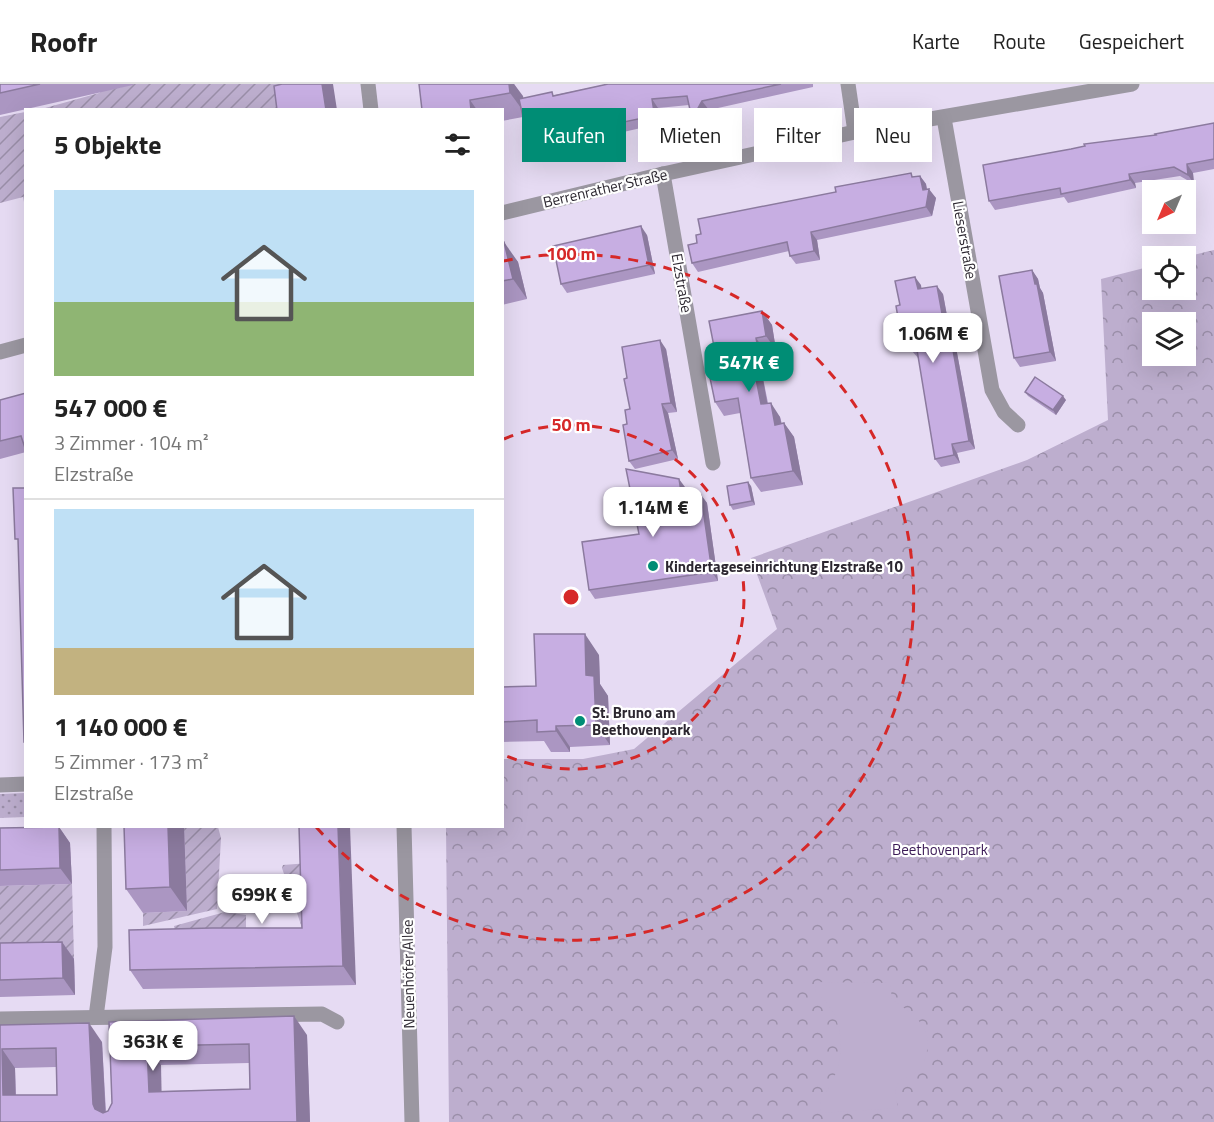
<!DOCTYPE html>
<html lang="de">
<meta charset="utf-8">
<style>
:root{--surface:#fff;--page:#f6f6f6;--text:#222;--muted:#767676;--line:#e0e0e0;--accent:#008d75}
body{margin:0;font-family:"Titillium Web",sans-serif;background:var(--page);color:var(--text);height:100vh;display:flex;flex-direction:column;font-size:22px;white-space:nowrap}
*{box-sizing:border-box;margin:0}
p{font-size:20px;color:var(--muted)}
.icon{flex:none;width:33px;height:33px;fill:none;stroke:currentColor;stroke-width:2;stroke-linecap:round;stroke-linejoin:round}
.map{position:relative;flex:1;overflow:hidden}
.details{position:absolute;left:24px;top:24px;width:480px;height:720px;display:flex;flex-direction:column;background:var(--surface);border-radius:0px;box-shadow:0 6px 24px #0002}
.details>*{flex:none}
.top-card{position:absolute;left:522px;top:24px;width:570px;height:54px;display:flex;gap:12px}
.needle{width:39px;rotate:224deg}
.tools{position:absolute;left:1142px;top:96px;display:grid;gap:12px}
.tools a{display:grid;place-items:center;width:54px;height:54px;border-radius:0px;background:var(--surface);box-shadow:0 6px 24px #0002;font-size:30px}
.price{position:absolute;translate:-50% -51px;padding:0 14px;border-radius:12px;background:#fff;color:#222;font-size:20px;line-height:39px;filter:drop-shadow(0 2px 3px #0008)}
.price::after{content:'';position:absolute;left:50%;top:36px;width:18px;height:14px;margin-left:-9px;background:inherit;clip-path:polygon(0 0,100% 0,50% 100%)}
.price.active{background:var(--accent);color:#fff}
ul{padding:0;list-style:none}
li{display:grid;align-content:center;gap:12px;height:318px;padding:0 30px}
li+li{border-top:2px solid var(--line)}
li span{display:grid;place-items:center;height:186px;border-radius:0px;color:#555}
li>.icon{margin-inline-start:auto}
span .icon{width:108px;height:108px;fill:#fffc;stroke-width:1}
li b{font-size:26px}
h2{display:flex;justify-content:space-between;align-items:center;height:72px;padding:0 30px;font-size:26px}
.tag{padding:0 21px;border-radius:0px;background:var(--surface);box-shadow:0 6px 24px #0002;font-size:21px;line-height:54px}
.tag.active{background:var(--accent);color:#fff}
header{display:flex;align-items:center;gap:36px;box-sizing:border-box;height:84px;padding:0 30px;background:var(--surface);border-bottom:2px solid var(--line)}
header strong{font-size:28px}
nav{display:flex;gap:33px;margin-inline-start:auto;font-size:21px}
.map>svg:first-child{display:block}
</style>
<header>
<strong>Roofr</strong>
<nav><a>Karte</a><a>Route</a><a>Gespeichert</a></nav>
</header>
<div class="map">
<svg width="1214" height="1038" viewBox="0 0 1214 1038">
<defs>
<pattern id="grass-dots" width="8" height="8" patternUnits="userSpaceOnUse" patternTransform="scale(1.5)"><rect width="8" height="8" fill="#bdaece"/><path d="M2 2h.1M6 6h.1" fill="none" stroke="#9a8ea8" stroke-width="1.8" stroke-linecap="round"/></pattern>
<pattern id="park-crowns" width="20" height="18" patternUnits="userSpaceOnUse" patternTransform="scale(1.5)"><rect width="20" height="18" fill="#bdaece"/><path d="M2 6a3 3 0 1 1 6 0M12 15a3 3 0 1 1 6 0" fill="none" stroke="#9a8ea8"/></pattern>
<pattern id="garden-furrows" width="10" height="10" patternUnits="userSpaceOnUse" patternTransform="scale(1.5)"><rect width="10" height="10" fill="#bdaece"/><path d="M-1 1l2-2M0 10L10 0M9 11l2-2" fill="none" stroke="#9a8ea8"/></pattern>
</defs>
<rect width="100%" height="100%" fill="#e6dbf3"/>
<polygon fill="url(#grass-dots)" points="25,709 25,733 0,734 0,710"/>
<path fill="url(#park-crowns)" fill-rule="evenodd" d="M1214 166V1038H449L446 743 502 742 503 675H583L634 665 777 545 751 474 1027 376 1108 336 1101 195 1152 182V206H1185V173ZM1152 238H1185V272H1152Z"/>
<g fill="url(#garden-furrows)">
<polygon points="111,0 118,4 133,0 293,0 288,26 38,26 99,9"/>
<polygon points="25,28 26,28 25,123 23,113 0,119 0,33"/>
<polygon points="184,743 218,743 221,754 217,825 143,842 143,829 187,827"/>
<polygon points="309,779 306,856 282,784 283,781"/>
<polygon points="72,800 74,875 0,876 0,802"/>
<polygon points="225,828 246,831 246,859 177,859 174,842"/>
</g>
<path fill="#bdaece" d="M815 898 890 899 892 915C913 931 934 942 926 971 925 977 922 984 917 987 910 994 898 993 896 1005 895 1010 897 1018 898 1024L821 1029 820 1016C847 985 850 935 816 908Z"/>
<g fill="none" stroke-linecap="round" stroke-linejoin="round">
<g stroke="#9b97a1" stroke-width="15">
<polyline points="368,0 371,26"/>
<polyline points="848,0 855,48"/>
<polyline points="944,34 992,306 1004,328 1018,341"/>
<polyline points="663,90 713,379"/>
<polyline points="502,129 663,90 855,48 1132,0"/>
<polyline points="0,268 26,261"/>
<polyline points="0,701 26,700"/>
<polyline points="404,742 412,1038"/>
<polyline points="96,933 105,863 104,742"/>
<polyline points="0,935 322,930 337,938"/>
</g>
</g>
<g fill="#ab96c2" fill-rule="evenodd">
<polygon points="0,0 133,0 133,1 0,31"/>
<polygon points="514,0 523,14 555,11 608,0 813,0 813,3 709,26 699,44 689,21 658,24 660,37 653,38 654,41 606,52 604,49 534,64 528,55 523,33 502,37 502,26 422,26"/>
<polygon points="1214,39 1214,85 1193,89 1194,100 1180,92 1135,99 1136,104 1068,119 1064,113 995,126 989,117 1156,51"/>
<polygon points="920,92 926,100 927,106 936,114 932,132 817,156 820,176 796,180 790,172 789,167 698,188 692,179 697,159 836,108"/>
<polygon points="647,151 655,190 567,209 561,200"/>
<polygon points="502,158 518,178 527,215 502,221"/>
<polygon points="1032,186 1038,195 1040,204 1043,209 1056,277 1020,283 1014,274"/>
<polygon points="921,201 921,205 943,210 950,248 954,253 958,274 975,365 957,369 960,379 941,383 935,375 919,275 912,267 912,264 908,265 902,257 900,221"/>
<polygon points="762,227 772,241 776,266 766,268 768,278 760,279 768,319 780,333 782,340 784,339 794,353 803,401 761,408 751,394 740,329 724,332 715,318 720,293"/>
<polygon points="666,265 677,328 668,329 678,375 635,385 629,377 627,340 630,325 627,294"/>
<polygon points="1025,308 1066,316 1056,331 1028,312"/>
<polygon points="26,309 26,368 0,375 0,316"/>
<polygon points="751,402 755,421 733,426 730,421"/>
<polygon points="685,403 686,413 701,411 707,419 718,497 595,515 589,506 639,450"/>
<polygon points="599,571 600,600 608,612 610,661 570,663 570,668 551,668 544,657 502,658 502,603 536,602"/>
<polygon points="124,742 184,742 187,827 143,829 126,805"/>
<polygon points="299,742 356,901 143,905 130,886 302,844"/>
<polygon points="59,743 70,759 72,800 0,802 0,744"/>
<polygon points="62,858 74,875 75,911 0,913 0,859"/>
<path d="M109 938 307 951 310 1038H0V941L102 958 106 1028 108 1027 112 1019ZM249 979 250 1005 161 1007V981ZM56 983 57 1011H16L15 984Z"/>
</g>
<g fill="#8b7a9e">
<polygon points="322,0 333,0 337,26 326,26"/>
<polygon points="509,0 514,0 523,12 527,32 510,9"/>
<polygon points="652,15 658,24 660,37 654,28"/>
<polygon points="470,16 477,26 471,26"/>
<polygon points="702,17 709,26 699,44 692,35"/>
<polygon points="1187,80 1193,89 1194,100 1188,91"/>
<polygon points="1129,90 1135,99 1136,104 1130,96"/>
<polygon points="920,92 926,100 928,112 929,105 936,114 932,132 926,123"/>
<polygon points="641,142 647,151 655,190 649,181"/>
<polygon points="811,148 817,156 820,176 814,167"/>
<polygon points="504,158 518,178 527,215 513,195"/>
<polygon points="1032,186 1038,195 1040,204 1043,209 1056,277 1050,268"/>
<polygon points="915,193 921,201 923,214 918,205"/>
<polygon points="937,202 943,210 950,248 954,253 975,365 969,357 945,246"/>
<polygon points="762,227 772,241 776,266 766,252"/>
<polygon points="756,254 766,268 768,278 758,264"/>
<polygon points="660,256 666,265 677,328 671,319"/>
<polygon points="750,265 760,279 770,334 761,320"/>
<polygon points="1063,312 1066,316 1056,331 1053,326"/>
<polygon points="771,319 780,333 784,355 775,341"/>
<polygon points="662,320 668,329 678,375 672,366"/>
<polygon points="784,339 794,353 803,401 793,387"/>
<polygon points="952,360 957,369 960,379 954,371"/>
<polygon points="679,395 685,403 688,422 682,414"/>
<polygon points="748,398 751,402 755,421 752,417"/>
<polygon points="701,411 707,419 718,497 712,488"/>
<polygon points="585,550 599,571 600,600 608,612 610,661 596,641 586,591"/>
<polygon points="556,642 570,663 570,668 556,647"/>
<polygon points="168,742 184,742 187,827 170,803"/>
<polygon points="338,742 350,742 356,901 343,882"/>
<polygon points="59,743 70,759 72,800 60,784"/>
<polygon points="62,858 74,875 75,911 63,894"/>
<polygon points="294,932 307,951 310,1038 297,1038"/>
<polygon points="89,939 102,958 106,1038 95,1025 93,1020"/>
<polygon points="147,962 161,981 162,1027 149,1008"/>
<polygon points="2,965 15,984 16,1030 3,1011"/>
</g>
<g fill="#c7aee2" stroke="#8b7a9e" stroke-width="1.5" fill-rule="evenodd">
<polygon points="0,0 40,0 0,9"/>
<polygon points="282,0 322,0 326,26 277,26 274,2"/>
<polygon points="419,0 509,0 510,9 470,16 471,26 422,26"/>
<polygon points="608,0 781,0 702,17 692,35 687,12 652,15 654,28 647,30 648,33 600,43 599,40 528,55 519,15 552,8 553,12"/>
<polygon points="1214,39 1214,75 1187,80 1188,91 1174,83 1129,90 1130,96 1061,110 1060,104 989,117 983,81 1071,65 1085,62 1084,60 1156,51 1155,50"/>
<polygon points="911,89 912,93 920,92 923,106 929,105 926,123 811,148 814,167 790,172 787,158 692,179 688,161 697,159 696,151 701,150 698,135 836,108 835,103"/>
<polygon points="641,142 649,181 561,200 553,162"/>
<polygon points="502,158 504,158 513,195 502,197"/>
<polygon points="1032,186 1035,200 1037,200 1050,268 1014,274 999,192"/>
<polygon points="915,193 918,205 937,202 945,246 948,245 953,266 969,357 952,360 954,371 935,375 917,266 912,267 910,255 902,257 896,222 900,221 895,197"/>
<polygon points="762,227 766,252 756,254 758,264 750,265 761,320 771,319 775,341 784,339 793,387 751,394 738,314 715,318 710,294 720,293 709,237"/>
<polygon points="660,256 671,319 662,320 672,366 629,377 623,341 627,340 625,326 630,325 624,295 627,294 622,263"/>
<polygon points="1035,293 1063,312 1053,326 1025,308"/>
<polygon points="26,309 26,367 21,352 0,357 0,316"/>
<polygon points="626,385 679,395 682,414 701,411 712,488 589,506 582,458 639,450"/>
<polygon points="748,398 752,417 730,421 727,402"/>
<polygon points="13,404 26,404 26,658 24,658 18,455 15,455"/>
<polygon points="534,550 585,550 586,591 594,592 596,641 556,642 556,647 537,648 537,636 502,638 502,603 536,602"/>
<polygon points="124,742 168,742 170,803 126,805"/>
<polygon points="299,742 338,742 343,882 130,886 129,846 212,844 302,844"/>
<polygon points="59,743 60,784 0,786 0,744"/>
<polygon points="62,858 63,894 0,896 0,859"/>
<path d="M294 932 297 1038H0V941L89 939 93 1020 95 1025 103 1029 108 1027 112 1019 109 938ZM249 960 250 1005 149 1008 147 962ZM56 964 57 1011H3L2 965Z"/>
</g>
<g fill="none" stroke="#d62828" stroke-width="3" stroke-dasharray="10 8">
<path d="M504 355A172 172 0 1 1 504 671"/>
<path d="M503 177A343 343 0 1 1 316 743"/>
</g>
<g fill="#008d75" stroke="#fff" stroke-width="2">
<circle cx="653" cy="482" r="6"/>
<circle cx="580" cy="637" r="6"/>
</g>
<g text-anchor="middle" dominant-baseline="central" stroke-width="4.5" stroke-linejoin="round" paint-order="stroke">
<g font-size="15" fill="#2c2730" stroke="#fff">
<text transform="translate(605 104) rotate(-13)">Berrenrather Straße</text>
<text transform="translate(965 156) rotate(80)">Lieserstraße</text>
<text transform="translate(682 199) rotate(80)">Elzstraße</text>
<text transform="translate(408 890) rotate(-91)">Neuenhöfer Allee</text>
</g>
<g font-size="15" font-weight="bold" fill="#2c2730" stroke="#fff" text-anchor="start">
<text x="665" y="482">Kindertageseinrichtung Elzstraße 10</text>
<text x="592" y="628">St. Bruno am<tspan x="592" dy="17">Beethovenpark</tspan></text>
</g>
<g font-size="15" fill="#3c1b57" stroke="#fff">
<text x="940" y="765">Beethovenpark</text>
</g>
</g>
<circle cx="571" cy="513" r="9" fill="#d62828" stroke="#fff" stroke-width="3"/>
<g font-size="18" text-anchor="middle" font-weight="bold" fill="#d62828" stroke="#fff" stroke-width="4.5" stroke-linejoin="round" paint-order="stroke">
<text x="571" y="176">100 m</text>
<text x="571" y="347">50 m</text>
</g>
</svg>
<div class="tools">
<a><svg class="needle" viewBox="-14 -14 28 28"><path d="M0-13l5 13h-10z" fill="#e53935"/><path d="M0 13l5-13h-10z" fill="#767676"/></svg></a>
<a><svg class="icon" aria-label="locate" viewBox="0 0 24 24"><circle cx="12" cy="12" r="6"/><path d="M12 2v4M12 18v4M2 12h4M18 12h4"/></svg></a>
<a><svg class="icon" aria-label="layers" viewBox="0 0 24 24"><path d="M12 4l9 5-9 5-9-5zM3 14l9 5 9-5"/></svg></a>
</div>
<b class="price" style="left:933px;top:280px">1.06M €</b>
<b class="price active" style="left:749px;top:309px">547K €</b>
<b class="price" style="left:653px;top:454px">1.14M €</b>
<b class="price" style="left:262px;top:841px">699K €</b>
<b class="price" style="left:153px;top:988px">363K €</b>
<div class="top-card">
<a class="tag active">Kaufen</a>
<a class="tag">Mieten</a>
<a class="tag">Filter</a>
<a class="tag">Neu</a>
</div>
<section class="details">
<h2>5 Objekte<svg class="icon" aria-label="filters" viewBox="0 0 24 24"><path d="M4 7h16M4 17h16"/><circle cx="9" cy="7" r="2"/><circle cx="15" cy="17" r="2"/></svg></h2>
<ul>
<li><span style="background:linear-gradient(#bfe0f5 60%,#8fb573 0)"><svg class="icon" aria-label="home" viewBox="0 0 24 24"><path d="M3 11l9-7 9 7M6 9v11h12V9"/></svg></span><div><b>547 000 €</b><p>3 Zimmer · 104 m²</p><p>Elzstraße</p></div></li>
<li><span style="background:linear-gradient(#bfe0f5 75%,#c2b280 0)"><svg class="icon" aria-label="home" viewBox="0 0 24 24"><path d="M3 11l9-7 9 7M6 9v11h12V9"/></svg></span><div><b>1 140 000 €</b><p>5 Zimmer · 173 m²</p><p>Elzstraße</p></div></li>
</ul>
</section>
</div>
